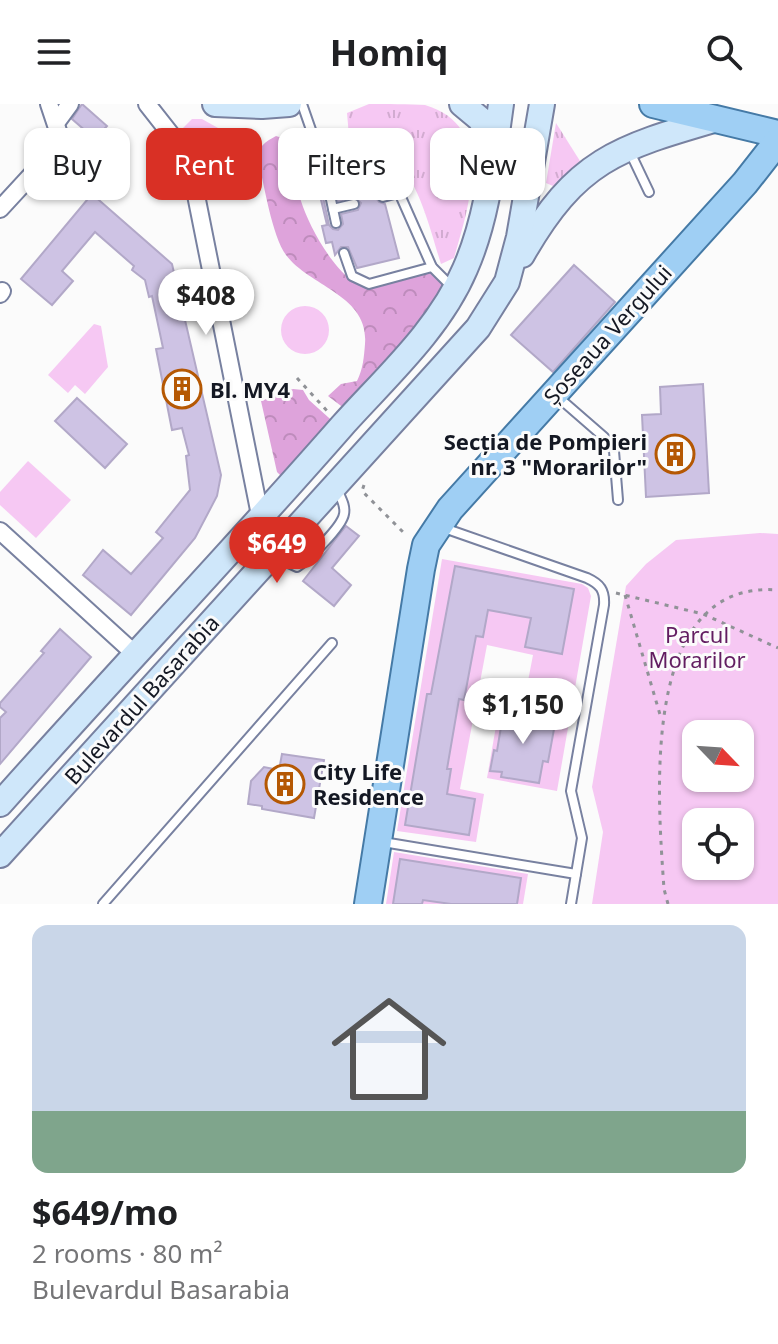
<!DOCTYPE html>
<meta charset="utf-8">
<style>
:root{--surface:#fff;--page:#f2f2f2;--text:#202124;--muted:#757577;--line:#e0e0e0;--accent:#d93025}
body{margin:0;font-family:"Noto Sans",sans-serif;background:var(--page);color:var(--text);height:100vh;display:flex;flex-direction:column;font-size:30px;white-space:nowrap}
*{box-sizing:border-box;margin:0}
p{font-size:26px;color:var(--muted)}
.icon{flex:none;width:44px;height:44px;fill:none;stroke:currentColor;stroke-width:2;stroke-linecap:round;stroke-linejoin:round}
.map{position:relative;height:800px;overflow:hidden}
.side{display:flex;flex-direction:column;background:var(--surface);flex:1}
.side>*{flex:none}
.hud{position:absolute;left:24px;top:24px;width:730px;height:72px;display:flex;gap:16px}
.needle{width:52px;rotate:115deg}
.buttons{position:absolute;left:682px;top:616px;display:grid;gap:16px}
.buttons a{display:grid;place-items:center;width:72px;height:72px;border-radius:16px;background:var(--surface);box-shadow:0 2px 6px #0004;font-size:40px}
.price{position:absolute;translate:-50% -68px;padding:0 18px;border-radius:28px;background:#fff;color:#222;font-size:26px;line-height:52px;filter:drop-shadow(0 2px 4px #0008)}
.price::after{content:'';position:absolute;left:50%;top:48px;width:24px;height:18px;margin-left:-12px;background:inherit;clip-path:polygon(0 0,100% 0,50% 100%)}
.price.current{background:var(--accent);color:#fff}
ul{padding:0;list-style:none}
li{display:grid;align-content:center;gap:16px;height:424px;padding:0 32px}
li+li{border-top:2px solid var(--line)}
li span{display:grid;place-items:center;height:248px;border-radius:16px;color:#555}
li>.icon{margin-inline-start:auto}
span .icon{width:144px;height:144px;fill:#fffc;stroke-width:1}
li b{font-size:34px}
.pill{padding:0 28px;border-radius:16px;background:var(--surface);box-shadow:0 2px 6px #0004;font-size:28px;line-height:72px}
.pill.current{background:var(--accent);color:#fff}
header{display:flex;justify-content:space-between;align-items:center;height:104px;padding:0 32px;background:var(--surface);font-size:36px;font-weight:700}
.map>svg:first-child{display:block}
</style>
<header><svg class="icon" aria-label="menu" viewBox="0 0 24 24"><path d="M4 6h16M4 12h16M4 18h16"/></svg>Homiq<svg class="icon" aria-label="search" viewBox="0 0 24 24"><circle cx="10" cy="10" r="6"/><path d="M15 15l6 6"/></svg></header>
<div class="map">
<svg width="778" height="800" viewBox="0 0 778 800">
<defs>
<pattern id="grass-tufts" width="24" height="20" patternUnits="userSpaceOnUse" patternTransform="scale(2)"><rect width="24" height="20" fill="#f6c8f3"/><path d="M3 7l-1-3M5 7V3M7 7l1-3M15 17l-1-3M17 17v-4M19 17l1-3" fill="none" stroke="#d2abd0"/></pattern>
<pattern id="forest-crowns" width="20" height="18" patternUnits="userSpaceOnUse" patternTransform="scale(2)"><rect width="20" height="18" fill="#dea3db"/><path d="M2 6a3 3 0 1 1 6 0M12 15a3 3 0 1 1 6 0" fill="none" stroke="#be8cbc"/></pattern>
</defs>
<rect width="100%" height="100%" fill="#fbfbfb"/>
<g fill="url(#grass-tufts)">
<path d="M369 0C386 0 409 0 425 1 497 22 468 104 454 154L441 160C432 132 420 80 398 60 386 50 366 47 350 44L347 9Z"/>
<polygon points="556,19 580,57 553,82 546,79"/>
</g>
<g fill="url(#forest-crowns)">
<path d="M276 32C282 34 288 34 292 41 300 57 296 80 301 97 309 123 339 179 368 184L430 167 449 186 349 308 328 292 341 280 357 277C363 265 364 253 365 240 369 191 310 183 286 151 272 132 264 80 258 55 258 42 265 38 276 32Z"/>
<polygon points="293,285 303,286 309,296 338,322 291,373 281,372 277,368 261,297"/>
</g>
<g fill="#f6c8f3" fill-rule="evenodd">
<polygon points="192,15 202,15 218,24 219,30 216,37 202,40 185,33 183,24"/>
<circle cx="305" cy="226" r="24"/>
<polygon points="94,220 101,222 108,263 85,290 75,281 68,289 48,271"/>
<polygon points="28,357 71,396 36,434 0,401 0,388"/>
<path d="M760 429 778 430V800H592L603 728 592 683 626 482 646 460 676 436ZM696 630H740V674H696ZM696 718H740V762H696Z"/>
<polygon points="442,455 582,480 588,484 591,492 557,687 487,674 500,599 523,603 533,551 487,541 460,685 484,690 476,738 397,727"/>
<polygon points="394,748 528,770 523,800 386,800"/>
</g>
<g fill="#cec3e4" stroke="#b2a8c8" stroke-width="2">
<polygon points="82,0 107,22 95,35 72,15"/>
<polygon points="373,63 382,65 389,83 381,85 376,94 379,98 385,100 399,154 357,164 348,143 341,143 335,151 332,138 326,139 322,122 327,121 316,75 319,74 329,121 333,125 338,126 343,120 341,110 358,106 361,99 355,93 338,97 333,71"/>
<polygon points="92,90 172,160 221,371 217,392 195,434 131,511 83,471 103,446 131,470 163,434 156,428 190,386 186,352 189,351 182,324 172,326 156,245 163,244 152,192 149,193 145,176 132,166 134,162 95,128 62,167 73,177 52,201 21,175"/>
<polygon points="574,161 615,198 553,268 511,231"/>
<polygon points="703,280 709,389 646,393 642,311 661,310 660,283"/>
<polygon points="77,294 127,340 105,364 55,317"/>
<polygon points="346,422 359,432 332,464 351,481 334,502 303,477"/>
<polygon points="455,462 574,485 562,550 525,543 531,514 488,506 483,533 476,532 464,596 459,595 447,665 451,665 447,690 475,695 469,731 405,721 427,590 431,590"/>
<polygon points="60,525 91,553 0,660 0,614 6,608 0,603 0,599 44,549 41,547"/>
<polygon points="504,605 556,614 548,658 543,657 539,679 501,673 502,668 490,667 494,646 497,647"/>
<polygon points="282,650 324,656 314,714 262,705 262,702 248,700 251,677 264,663 279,666"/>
<polygon points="400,755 521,774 517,800 451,800 423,796 422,800 393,800"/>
</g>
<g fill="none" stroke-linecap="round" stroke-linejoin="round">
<defs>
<g id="service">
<polyline points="302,0 324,63 336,119"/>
<polyline points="629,46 649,88"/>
<polyline points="324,63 373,56 383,58"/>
<polyline points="389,66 432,163 453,184"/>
<polyline points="383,93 398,89"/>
<polyline points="333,105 354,100"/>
<polyline points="344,149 352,172 369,180 432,163"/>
<polyline points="558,293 604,333 614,347 618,396"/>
<path d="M444 424 587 474C600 480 605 486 604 501L571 687 582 734 571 800"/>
<path d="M276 453 297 463C308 456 342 423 344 410 346 401 340 393 337 385"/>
<polyline points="383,738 576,770"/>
<polyline points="103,800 332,539"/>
</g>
<g id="minor">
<polyline points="147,0 180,42 191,66 261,416"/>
<polyline points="56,19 70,0"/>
<polyline points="0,105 59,41 60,33 49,0"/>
<polyline points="0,190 2,187"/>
<polyline points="0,427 136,551"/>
</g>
<g id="secondary">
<polyline points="215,0 262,2 289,0"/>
<polyline points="462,0 480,15 495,41"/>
<path d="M522 151C576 56 617 44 717 15"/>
<path d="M0 700C113 573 230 450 342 322 385 274 439 226 465 165 488 113 493 56 501 0"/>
<polyline points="0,751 478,224 507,178 519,133 542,0"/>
</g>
<g id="primary">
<polyline points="653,0 778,30"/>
<polyline points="368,800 421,465 426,441 450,405 745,79 778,37"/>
</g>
</defs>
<use href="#service" stroke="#7881a0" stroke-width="12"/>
<use href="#minor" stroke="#7881a0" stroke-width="20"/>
<use href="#secondary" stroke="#7881a0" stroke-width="28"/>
<use href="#primary" stroke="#457aa6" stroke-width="30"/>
<g stroke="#909297" stroke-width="3" stroke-dasharray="4 6" stroke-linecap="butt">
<polyline points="297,274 329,309"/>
<polyline points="364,381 362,387 406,431"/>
<polyline points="616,489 703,510 778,544"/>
<polyline points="625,491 661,614"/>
<polyline points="525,593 572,602"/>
<path d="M668 800 664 785C658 696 638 475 778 486"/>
</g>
<use href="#service" stroke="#fff" stroke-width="8"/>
<use href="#minor" stroke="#fff" stroke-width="16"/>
<use href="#secondary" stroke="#cfe7fa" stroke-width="24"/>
<use href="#primary" stroke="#9fcff4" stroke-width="26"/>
</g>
<defs>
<symbol id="building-ring" viewBox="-11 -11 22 22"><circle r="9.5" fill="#fbfbfb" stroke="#b55803" stroke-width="1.5"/><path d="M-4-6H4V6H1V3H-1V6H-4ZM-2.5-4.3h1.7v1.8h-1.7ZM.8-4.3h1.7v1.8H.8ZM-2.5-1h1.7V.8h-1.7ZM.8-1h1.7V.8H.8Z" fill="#b55803"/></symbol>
</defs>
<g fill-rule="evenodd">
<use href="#building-ring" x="160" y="263" width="44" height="44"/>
<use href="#building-ring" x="653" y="328" width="44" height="44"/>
<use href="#building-ring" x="263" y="658" width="44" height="44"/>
</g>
<g text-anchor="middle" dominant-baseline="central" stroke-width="6" stroke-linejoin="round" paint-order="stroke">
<g font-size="22" fill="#141823" stroke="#fbfbfb">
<text transform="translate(607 230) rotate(-48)">Șoseaua Vergului</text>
<text transform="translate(141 595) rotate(-48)">Bulevardul Basarabia</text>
</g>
<g font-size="22" font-weight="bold" fill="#141823" stroke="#fbfbfb" text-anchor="start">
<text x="210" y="285">Bl. MY4</text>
<text x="647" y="337" text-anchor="end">Secția de Pompieri<tspan x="647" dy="25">nr. 3 "Morarilor"</tspan></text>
<text x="313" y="667">City Life<tspan x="313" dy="25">Residence</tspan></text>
</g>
<g font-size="22" fill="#621d61" stroke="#fbfbfb">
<text x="697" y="530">Parcul<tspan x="697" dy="25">Morarilor</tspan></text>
</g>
</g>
</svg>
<div class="buttons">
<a><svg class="needle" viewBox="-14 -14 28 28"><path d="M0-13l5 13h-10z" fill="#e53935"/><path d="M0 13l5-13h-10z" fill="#757577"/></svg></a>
<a><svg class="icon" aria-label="locate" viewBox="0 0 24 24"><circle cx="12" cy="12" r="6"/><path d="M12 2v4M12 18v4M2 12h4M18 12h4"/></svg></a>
</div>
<b class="price" style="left:206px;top:233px">$408</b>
<b class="price current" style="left:277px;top:481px">$649</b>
<b class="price" style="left:523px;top:642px">$1,150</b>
<div class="hud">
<a class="pill">Buy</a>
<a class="pill current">Rent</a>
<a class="pill">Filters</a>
<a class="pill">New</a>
</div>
</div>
<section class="side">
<ul>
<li><span style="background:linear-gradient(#c9d6e8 75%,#7fa58c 0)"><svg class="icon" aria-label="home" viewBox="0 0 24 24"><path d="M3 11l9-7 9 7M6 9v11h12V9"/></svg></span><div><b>$649/mo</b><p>2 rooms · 80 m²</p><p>Bulevardul Basarabia</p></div></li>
</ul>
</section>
